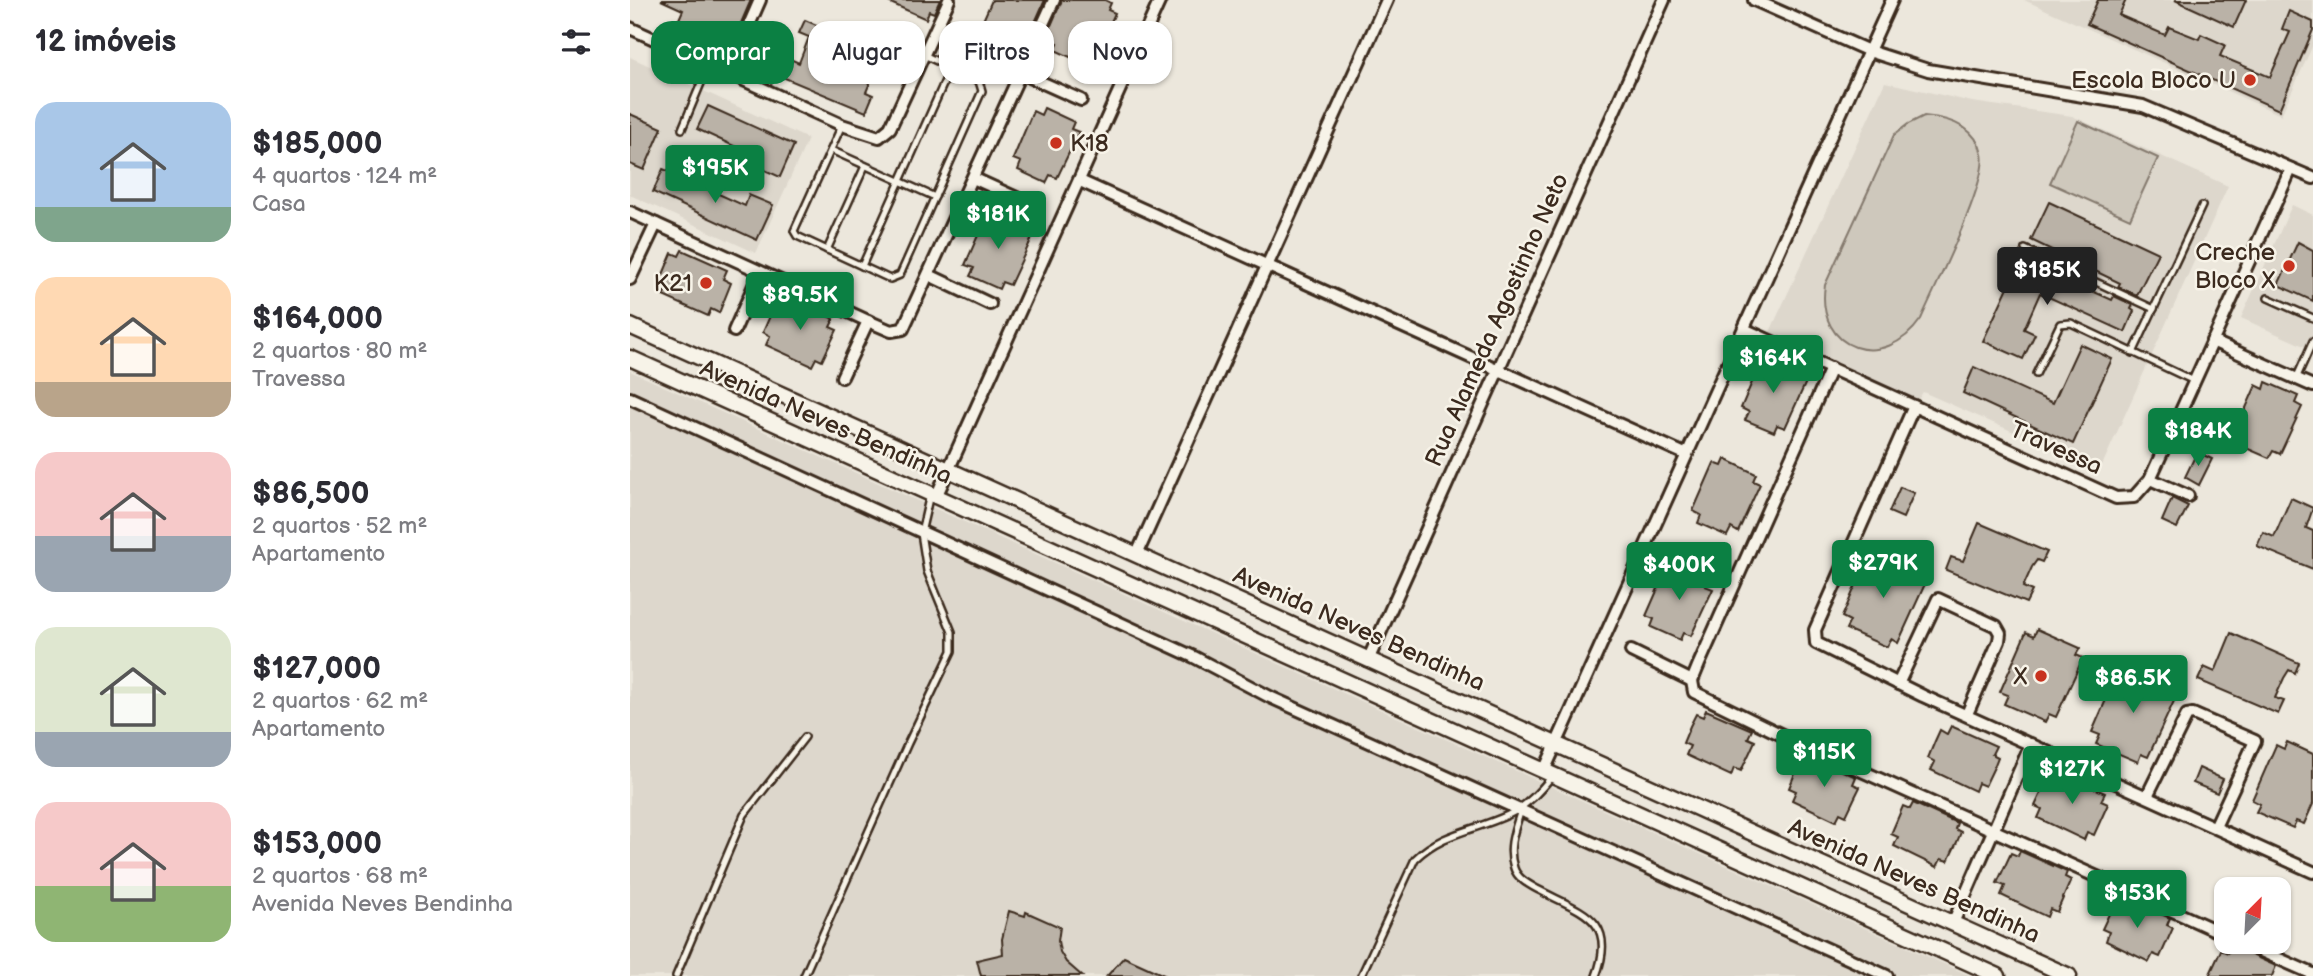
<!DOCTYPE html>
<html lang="pt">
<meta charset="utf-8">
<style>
:root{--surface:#fff;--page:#f7f7f7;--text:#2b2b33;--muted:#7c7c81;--accent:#0b8043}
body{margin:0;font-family:"Balsamiq Sans",sans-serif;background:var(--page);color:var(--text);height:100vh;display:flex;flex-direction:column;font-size:26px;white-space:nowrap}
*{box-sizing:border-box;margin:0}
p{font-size:23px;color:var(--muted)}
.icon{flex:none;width:38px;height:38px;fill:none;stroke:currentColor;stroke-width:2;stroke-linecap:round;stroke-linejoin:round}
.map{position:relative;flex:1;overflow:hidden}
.panel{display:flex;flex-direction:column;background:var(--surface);width:630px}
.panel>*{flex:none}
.hud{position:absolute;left:21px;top:21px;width:665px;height:63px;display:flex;gap:14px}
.needle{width:46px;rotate:24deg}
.buttons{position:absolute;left:1584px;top:877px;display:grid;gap:14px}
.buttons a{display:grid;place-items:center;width:77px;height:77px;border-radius:14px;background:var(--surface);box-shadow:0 2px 5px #0004;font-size:35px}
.price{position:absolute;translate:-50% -60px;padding:0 16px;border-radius:7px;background:var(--accent);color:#fff;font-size:23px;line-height:46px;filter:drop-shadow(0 2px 4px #0008)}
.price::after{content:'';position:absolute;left:50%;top:42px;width:21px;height:16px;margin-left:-10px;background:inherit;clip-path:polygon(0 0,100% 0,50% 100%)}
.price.current{background:#222;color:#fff}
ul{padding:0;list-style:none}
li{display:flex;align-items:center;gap:21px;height:175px;padding:0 35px}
li span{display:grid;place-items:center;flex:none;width:196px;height:140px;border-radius:21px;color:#555}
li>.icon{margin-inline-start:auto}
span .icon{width:84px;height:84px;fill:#fffc;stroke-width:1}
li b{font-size:30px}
h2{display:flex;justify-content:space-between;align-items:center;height:84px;padding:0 35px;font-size:30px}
.tag{padding:0 24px;border-radius:21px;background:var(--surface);box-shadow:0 2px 5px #0004;font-size:24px;line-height:63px}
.tag.current{background:var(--accent);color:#fff}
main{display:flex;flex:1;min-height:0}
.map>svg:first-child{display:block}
</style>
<main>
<section class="panel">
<h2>12 imóveis<svg class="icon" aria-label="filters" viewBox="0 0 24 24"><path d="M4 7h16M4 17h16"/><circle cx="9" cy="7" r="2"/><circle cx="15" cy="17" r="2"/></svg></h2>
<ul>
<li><span style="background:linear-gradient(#a9c7e8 75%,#7fa58c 0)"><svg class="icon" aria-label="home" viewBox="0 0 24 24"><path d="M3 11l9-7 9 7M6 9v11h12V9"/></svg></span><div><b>$185,000</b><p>4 quartos · 124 m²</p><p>Casa</p></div></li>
<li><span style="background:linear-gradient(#ffd9b3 75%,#b9a48a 0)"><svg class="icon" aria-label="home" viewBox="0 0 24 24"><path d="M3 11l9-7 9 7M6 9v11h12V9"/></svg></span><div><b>$164,000</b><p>2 quartos · 80 m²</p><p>Travessa</p></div></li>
<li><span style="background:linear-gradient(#f6c9c9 60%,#9aa5b1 0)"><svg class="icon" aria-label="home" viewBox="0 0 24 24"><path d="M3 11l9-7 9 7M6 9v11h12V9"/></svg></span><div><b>$86,500</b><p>2 quartos · 52 m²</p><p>Apartamento</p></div></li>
<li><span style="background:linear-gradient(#dfe7d0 75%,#9aa5b1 0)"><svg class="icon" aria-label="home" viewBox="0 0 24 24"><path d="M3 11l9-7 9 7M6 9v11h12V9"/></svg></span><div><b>$127,000</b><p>2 quartos · 62 m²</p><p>Apartamento</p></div></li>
<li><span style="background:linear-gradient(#f6c9c9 60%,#8fb573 0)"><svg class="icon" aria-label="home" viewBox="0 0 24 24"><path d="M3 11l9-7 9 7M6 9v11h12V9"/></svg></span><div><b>$153,000</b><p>2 quartos · 68 m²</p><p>Avenida Neves Bendinha</p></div></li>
</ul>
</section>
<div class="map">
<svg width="1683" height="976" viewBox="0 0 1683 976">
<rect width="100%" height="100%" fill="#ece7dc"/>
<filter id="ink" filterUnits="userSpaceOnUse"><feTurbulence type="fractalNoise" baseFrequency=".0143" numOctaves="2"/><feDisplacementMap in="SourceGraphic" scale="14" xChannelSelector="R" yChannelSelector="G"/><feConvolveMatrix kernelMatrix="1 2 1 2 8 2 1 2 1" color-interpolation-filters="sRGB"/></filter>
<g filter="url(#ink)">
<g fill="#ddd7cc">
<polygon points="1394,0 1683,0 1683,45 1651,115"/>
<polygon points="0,57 178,139 126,253 0,195"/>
<polygon points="1255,82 1342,102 1442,116 1598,186 1470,470 1293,392 1288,400 1140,332"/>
<polygon points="1662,205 1683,215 1683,350 1611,318"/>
<polygon points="0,371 1341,976 0,976"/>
</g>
<g fill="#cec8bc" stroke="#84796d" stroke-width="2">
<path d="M1294 116C1318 118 1346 126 1352 154 1359 180 1304 289 1291 319 1254 373 1185 351 1195 285L1264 135 1278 124Z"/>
<polygon points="1448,121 1528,158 1500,219 1420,183"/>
</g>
<g fill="#bab2a7" stroke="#3b2a1e" stroke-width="2">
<polygon points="31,0 121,0 102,44 49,19 53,10"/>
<polygon points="254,0 310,0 304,13 299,11 296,19"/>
<polygon points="362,0 415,0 395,45 388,42 385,50 355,37 359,29 351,25"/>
<polygon points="432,0 475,0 481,3 478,10 485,13 464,59 456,56 453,63 425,50 428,43 416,37"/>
<polygon points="1468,0 1496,0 1489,15 1535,35 1539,27 1569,39 1571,34 1595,45 1590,56 1640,77 1660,32 1652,29 1659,11 1683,22 1683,30 1649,110 1457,24"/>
<polygon points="1545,0 1616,0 1604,27"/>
<polygon points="175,20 258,56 252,71 246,69 236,92 243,95 236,112 150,76 158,58 169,63 179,37 169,33"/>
<polygon points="78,106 164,145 150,177 128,167 132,159 67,129"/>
<polygon points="414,108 444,122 441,129 449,132 427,178 420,175 416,183 388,170 391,162 383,159 403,111 411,115"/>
<polygon points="0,114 32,128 14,170 0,164"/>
<polygon points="33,169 115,206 119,195 143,205 127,240 23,192"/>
<polygon points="1419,202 1528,253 1507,295 1488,287 1490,283 1401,240"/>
<polygon points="367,214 398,228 394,235 402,238 380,285 372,282 369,289 340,276 344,268 335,265 356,217 364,221"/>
<polygon points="1668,242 1683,250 1683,301 1648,285"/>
<polygon points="52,250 97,270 93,279 101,283 89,313 81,309 78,316 33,296 37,287 29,284 42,253 49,256"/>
<polygon points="1391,259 1482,300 1484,296 1503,305 1501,309 1504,311 1495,332 1410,293 1394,329 1405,334 1393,359 1353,341"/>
<polygon points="157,298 204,319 200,327 207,330 201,342 192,361 186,358 182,366 136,345 140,336 133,332 146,302 154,306"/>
<polygon points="1450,344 1482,359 1443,444 1333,393 1344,367 1423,403"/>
<polygon points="1142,358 1172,371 1169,379 1176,382 1155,428 1147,425 1144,432 1115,420 1119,412 1111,408 1131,361 1139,364"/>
<polygon points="1636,382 1668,396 1665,403 1672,407 1650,454 1643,451 1639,458 1609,445 1613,437 1605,433 1626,385 1634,389"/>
<polygon points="1567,452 1582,459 1569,485 1555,477"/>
<polygon points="1095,459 1126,474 1123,481 1130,484 1108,532 1101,528 1097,536 1068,523 1071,515 1063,511 1084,463 1092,466"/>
<polygon points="1270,487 1284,493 1273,518 1259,512"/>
<polygon points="1542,498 1558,506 1547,528 1532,521"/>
<polygon points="1661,498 1683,508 1676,528 1683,531 1683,569 1627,546 1633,532 1644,537"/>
<polygon points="1349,523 1417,552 1412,562 1407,560 1402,567 1393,587 1402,591 1396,603 1316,570 1321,557 1333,561"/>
<polygon points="1249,554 1291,573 1288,581 1295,584 1268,643 1261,639 1257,647 1216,629 1220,621 1212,617 1238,557 1246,561"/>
<polygon points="1048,565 1078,578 1075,586 1083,589 1061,636 1053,633 1050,640 1021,627 1024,619 1016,616 1037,568 1045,571"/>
<polygon points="1407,629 1450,648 1446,655 1453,658 1426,717 1419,714 1415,722 1374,704 1378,695 1370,692 1396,632 1404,636"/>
<polygon points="1601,633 1669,663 1665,673 1659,670 1654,678 1645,698 1654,701 1648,714 1568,680 1574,667 1585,672"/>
<polygon points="1499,669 1541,688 1538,695 1545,699 1518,757 1511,754 1508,762 1466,744 1470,735 1462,732 1488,672 1496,676"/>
<polygon points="1076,710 1122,730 1118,738 1125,741 1120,752 1111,771 1104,768 1101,776 1056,755 1060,746 1053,743 1060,726 1066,714 1073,717"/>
<polygon points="1321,726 1366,746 1362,754 1368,757 1364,767 1355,786 1348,783 1345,791 1301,770 1305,762 1298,758 1305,741 1310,730 1317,734"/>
<polygon points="1657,742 1683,754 1683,804 1674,824 1666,821 1663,828 1626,812 1630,804 1622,800 1646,745 1654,749"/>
<polygon points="1181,757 1226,777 1223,784 1230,787 1225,797 1216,816 1210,813 1206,821 1162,800 1166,791 1159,788 1166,771 1171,760 1178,763"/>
<polygon points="1569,768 1593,779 1587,793 1563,783"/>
<polygon points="1429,772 1475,793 1471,801 1478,804 1464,835 1457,832 1454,840 1408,818 1412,809 1405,806 1413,789 1418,777 1426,780"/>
<polygon points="1283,803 1327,823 1325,829 1331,832 1327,842 1318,861 1311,859 1307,867 1264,846 1268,837 1261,834 1273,806 1280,809"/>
<polygon points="1390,851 1437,872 1435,877 1441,880 1427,912 1420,909 1417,917 1371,895 1375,886 1367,883 1381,853 1388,856"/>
<polygon points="1495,898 1540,918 1537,925 1543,928 1530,957 1523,954 1519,962 1476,941 1479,932 1472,929 1485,901 1492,904"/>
<polygon points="379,911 395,916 396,912 430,927 428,941 430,952 436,962 452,976 351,976 347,960 373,954 372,939"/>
<polygon points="1602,946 1646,966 1642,976 1579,976 1591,950 1598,953"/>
<polygon points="494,957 536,976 477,976"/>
</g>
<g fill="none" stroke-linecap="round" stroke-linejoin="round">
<defs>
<g id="service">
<polyline points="212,125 164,231 167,236 260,279 270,275 352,91 349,81 294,55"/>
<polyline points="52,129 79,64"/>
<polyline points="201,150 305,197"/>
<polyline points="1395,249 1524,309"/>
<polyline points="197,250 235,166"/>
<polyline points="232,266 321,67"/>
<polyline points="1638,298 1683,318"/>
<polyline points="1503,353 1572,206"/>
<polyline points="1406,374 1430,324 1441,323 1564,381"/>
<polyline points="1666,379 1683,341"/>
<path d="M891 810C885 829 877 847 884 868 887 878 898 884 907 889 951 912 988 918 966 976"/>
<polyline points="46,976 114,815 175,737"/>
<polyline points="174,976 278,743 322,651 322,632 297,571 291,533 300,494"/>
<path d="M731 976 785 859C813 832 844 831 878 815 897 806 910 791 923 775"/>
</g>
<g id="minor">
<polyline points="1124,0 1239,51 1298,70 1513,106 1683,178"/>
<polyline points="0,28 212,125 249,137 260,128 319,0"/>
<polyline points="98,73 130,0"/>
<polyline points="391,73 451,100"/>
<polyline points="343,178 404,206"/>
<polyline points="450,181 1055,454"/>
<polyline points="0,212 238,321 261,331 273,329 424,0"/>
<polyline points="299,275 360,304"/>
<polyline points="0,279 26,224"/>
<polyline points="1114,329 1486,498 1504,497 1520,479 1661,169"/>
<polyline points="104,331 130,272"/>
<polyline points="1582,341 1683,386"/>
<polyline points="1201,368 1069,664 1062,681 1064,692 1154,736 1596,935"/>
<polyline points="212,377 238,321"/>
<polyline points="0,398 564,657 640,697 1257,976"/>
<polyline points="1284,406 1185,630 1186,643 1293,696 1683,872"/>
<polyline points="1520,479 1558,496"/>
<polyline points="306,497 530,0"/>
<polyline points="507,554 757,0"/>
<polyline points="1001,651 1062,681"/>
<polyline points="739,658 1034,0"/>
<polyline points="1268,684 1308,599 1366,626 1370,633 1369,641 1337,714"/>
<polyline points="914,771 1262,0"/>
<polyline points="1517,796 1557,715 1563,714 1625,741 1585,827"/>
<polyline points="1323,923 1401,744"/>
<polyline points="1611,942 1683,974"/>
</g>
<g id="tertiary">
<polyline points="0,326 1439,976"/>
<polyline points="0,358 1368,976"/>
</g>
</defs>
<use href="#service" stroke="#3b2a1e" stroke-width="10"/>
<use href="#minor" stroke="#3b2a1e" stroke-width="16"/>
<use href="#tertiary" stroke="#3b2a1e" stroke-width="19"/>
<use href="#service" stroke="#f7f3e8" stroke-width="5"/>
<use href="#minor" stroke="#f7f3e8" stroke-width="10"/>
<use href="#tertiary" stroke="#f7f3e8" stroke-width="14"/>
</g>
</g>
<g fill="#c8321e" stroke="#f7f3e8" stroke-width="2.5">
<circle cx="1620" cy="80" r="7"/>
<circle cx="426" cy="143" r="7"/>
<circle cx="1659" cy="266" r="7"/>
<circle cx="76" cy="283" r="7"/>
<circle cx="1411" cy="676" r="7"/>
</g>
<g text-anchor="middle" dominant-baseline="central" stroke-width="5" stroke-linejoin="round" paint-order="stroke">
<g font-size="24" fill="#3b2a1e" stroke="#f7f3e8" text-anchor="end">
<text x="1606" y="80">Escola Bloco U</text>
<text x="440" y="143" text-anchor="start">K18</text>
<text x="1645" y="252">Creche<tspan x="1645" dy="28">Bloco X</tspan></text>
<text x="62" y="283">K21</text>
<text x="1397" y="676">X</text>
</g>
<g font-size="24" fill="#3b2a1e" stroke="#f7f3e8">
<text transform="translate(867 320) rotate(-66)">Rua Alameda Agostinho Neto</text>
<text transform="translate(196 422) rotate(24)">Avenida Neves Bendinha</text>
<text transform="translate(1426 448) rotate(24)">Travessa</text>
<text transform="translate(729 629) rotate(24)">Avenida Neves Bendinha</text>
<text transform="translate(1284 881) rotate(24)">Avenida Neves Bendinha</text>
</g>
</g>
</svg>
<div class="buttons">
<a><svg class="needle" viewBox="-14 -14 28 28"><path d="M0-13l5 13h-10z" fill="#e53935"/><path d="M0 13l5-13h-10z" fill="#7c7c81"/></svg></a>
</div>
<b class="price" style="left:85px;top:205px">$195K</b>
<b class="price" style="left:368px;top:251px">$181K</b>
<b class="price current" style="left:1417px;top:307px">$185K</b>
<b class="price" style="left:170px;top:332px">$89.5K</b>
<b class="price" style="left:1143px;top:395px">$164K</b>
<b class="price" style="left:1568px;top:468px">$184K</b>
<b class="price" style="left:1253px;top:600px">$279K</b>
<b class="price" style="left:1049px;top:602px">$400K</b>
<b class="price" style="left:1503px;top:715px">$86.5K</b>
<b class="price" style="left:1194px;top:789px">$115K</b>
<b class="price" style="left:1442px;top:806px">$127K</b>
<b class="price" style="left:1507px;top:930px">$153K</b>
<div class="hud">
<a class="tag current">Comprar</a>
<a class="tag">Alugar</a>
<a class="tag">Filtros</a>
<a class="tag">Novo</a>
</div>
</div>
</main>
